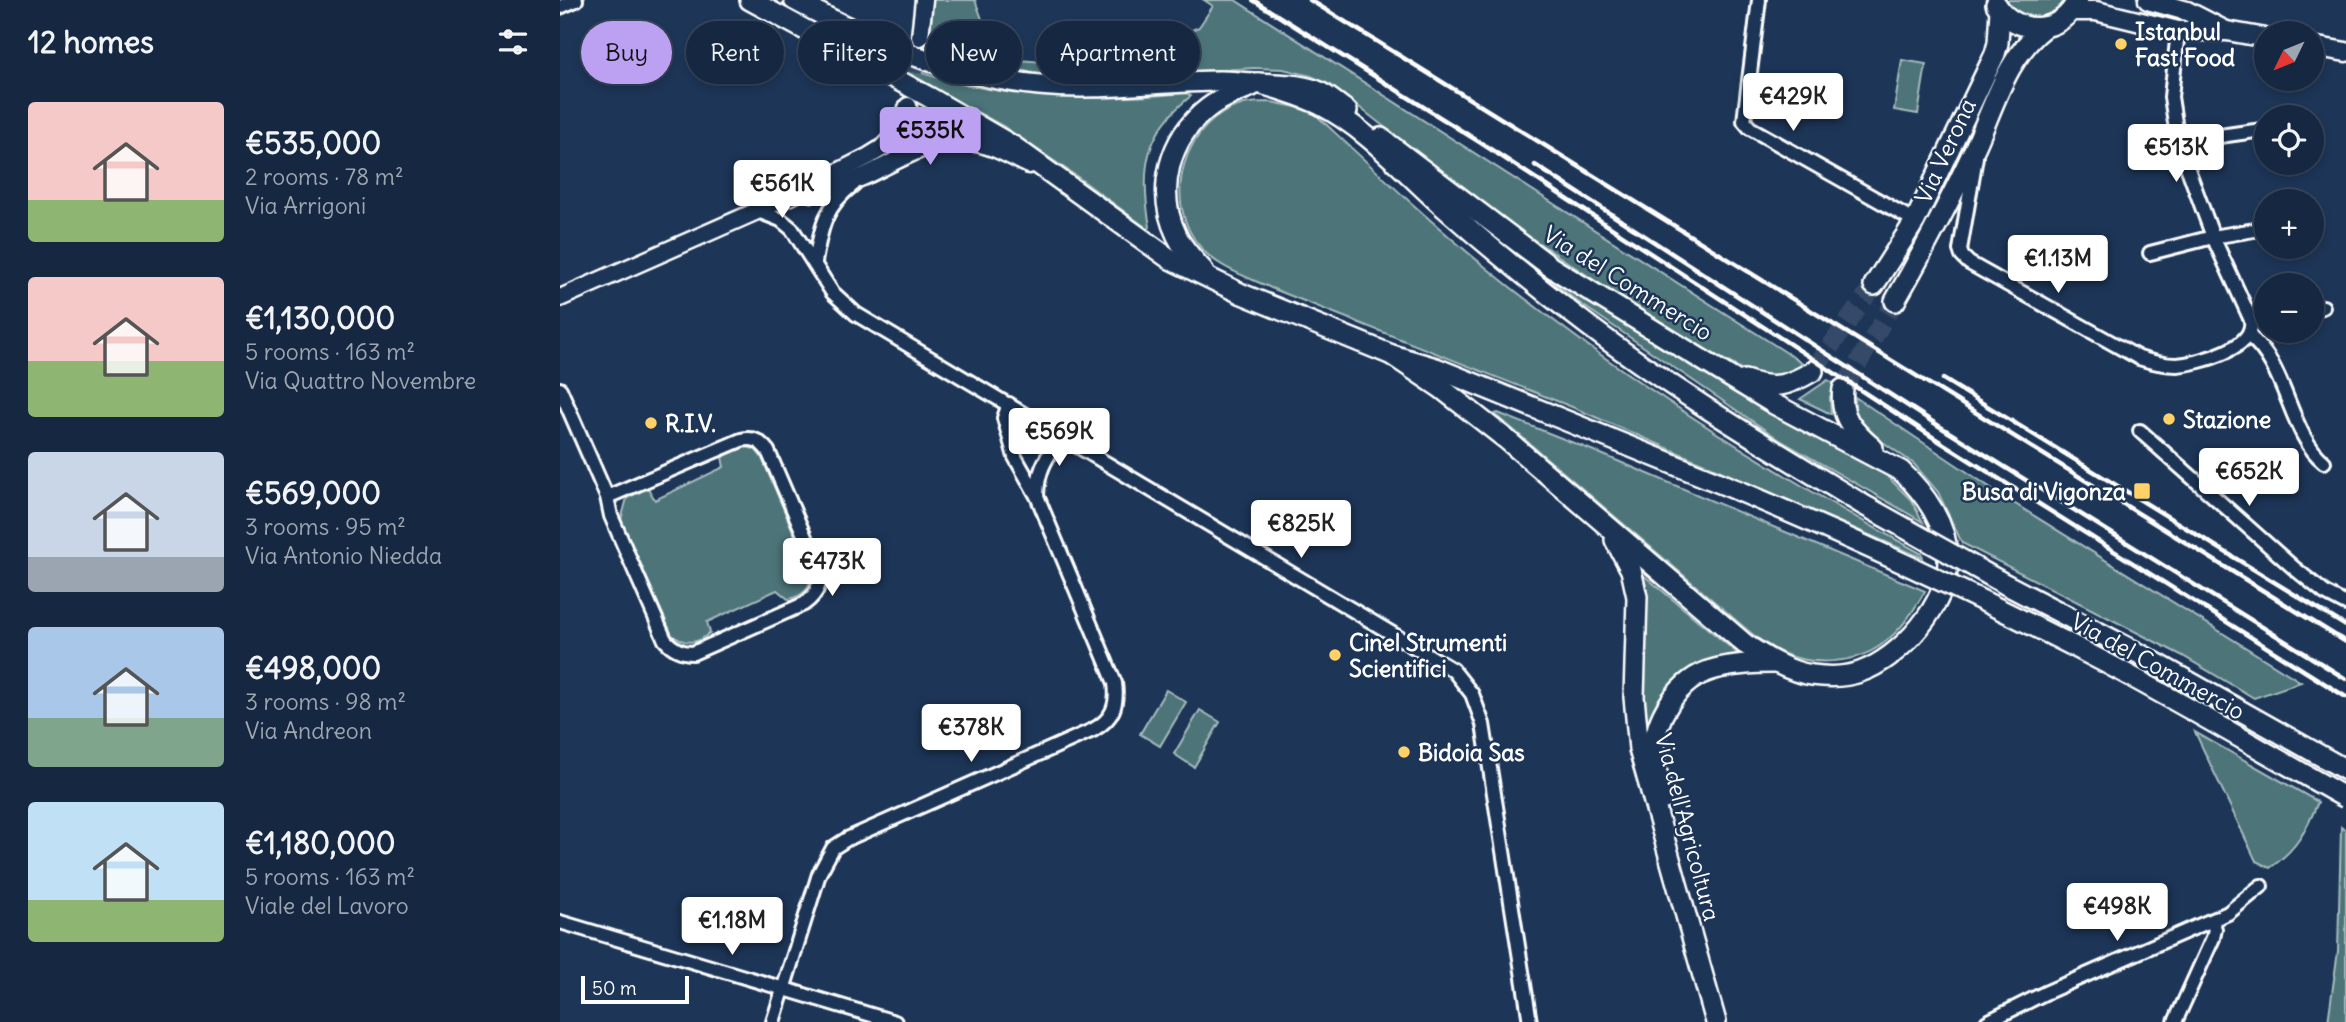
<!DOCTYPE html>
<meta charset="utf-8">
<style>
:root{--surface:#162841;--page:#23344c;--text:#f1f3f6;--muted:#9ea6b1;--line:#35445a;--accent:#bca0f2}
body{margin:0;font-family:Delius,sans-serif;background:var(--page);color:var(--text);height:100vh;display:flex;flex-direction:column;font-size:26px;white-space:nowrap}
*{box-sizing:border-box;margin:0}
p{font-size:23px;color:var(--muted)}
.icon{flex:none;width:38px;height:38px;fill:none;stroke:currentColor;stroke-width:2;stroke-linecap:round;stroke-linejoin:round}
.map{position:relative;flex:1;overflow:hidden}
.details{display:flex;flex-direction:column;background:var(--surface);width:560px}
.details>*{flex:none}
.banner{position:absolute;left:21px;top:21px;width:665px;height:63px;display:flex;gap:14px}
.needle{width:46px;rotate:227deg}
.buttons{position:absolute;left:1694px;top:21px;display:grid;gap:14px}
.buttons a{display:grid;place-items:center;width:70px;height:70px;border-radius:50%;background:var(--surface);box-shadow:0 4px 10px #0003,0 0 0 2px var(--line);font-size:35px}
.scale{position:absolute;left:21px;bottom:18px;width:108px;box-sizing:border-box;padding-left:7px;border:4px solid #fff;border-top:0;font-size:19px;line-height:24px;white-space:nowrap;color:#fff;-webkit-text-stroke:5px #1d3557;paint-order:stroke}
.price{position:absolute;translate:-50% -60px;padding:0 16px;border-radius:7px;background:#fff;color:#222;font-size:23px;line-height:46px;filter:drop-shadow(0 2px 4px #0008)}
.price::after{content:'';position:absolute;left:50%;top:42px;width:21px;height:16px;margin-left:-10px;background:inherit;clip-path:polygon(0 0,100% 0,50% 100%)}
.price.selected{background:var(--accent);color:#111}
ul{padding:0;list-style:none}
li{display:flex;align-items:center;gap:21px;height:175px;padding:0 28px}
li span{display:grid;place-items:center;flex:none;width:196px;height:140px;border-radius:7px;color:#555}
li>.icon{margin-inline-start:auto}
span .icon{width:84px;height:84px;fill:#fffc;stroke-width:1}
li b{font-size:30px}
h2{display:flex;justify-content:space-between;align-items:center;height:84px;padding:0 28px;font-size:30px}
.tag{padding:0 24px;border-radius:32px;background:var(--surface);box-shadow:0 4px 10px #0003,0 0 0 2px var(--line);font-size:24px;line-height:63px}
.tag.selected{background:var(--accent);color:#111}
main{display:flex;flex:1;min-height:0}
.map>svg:first-child{display:block}
</style>
<main>
<section class="details">
<h2>12 homes<svg class="icon" aria-label="filters" viewBox="0 0 24 24"><path d="M4 7h16M4 17h16"/><circle cx="9" cy="7" r="2"/><circle cx="15" cy="17" r="2"/></svg></h2>
<ul>
<li><span style="background:linear-gradient(#f6c9c9 70%,#8fb573 0)"><svg class="icon" aria-label="home" viewBox="0 0 24 24"><path d="M3 11l9-7 9 7M6 9v11h12V9"/></svg></span><div><b>€535,000</b><p>2 rooms · 78 m²</p><p>Via Arrigoni</p></div></li>
<li><span style="background:linear-gradient(#f6c9c9 60%,#8fb573 0)"><svg class="icon" aria-label="home" viewBox="0 0 24 24"><path d="M3 11l9-7 9 7M6 9v11h12V9"/></svg></span><div><b>€1,130,000</b><p>5 rooms · 163 m²</p><p>Via Quattro Novembre</p></div></li>
<li><span style="background:linear-gradient(#c9d6e8 75%,#9aa5b1 0)"><svg class="icon" aria-label="home" viewBox="0 0 24 24"><path d="M3 11l9-7 9 7M6 9v11h12V9"/></svg></span><div><b>€569,000</b><p>3 rooms · 95 m²</p><p>Via Antonio Niedda</p></div></li>
<li><span style="background:linear-gradient(#a9c7e8 65%,#7fa58c 0)"><svg class="icon" aria-label="home" viewBox="0 0 24 24"><path d="M3 11l9-7 9 7M6 9v11h12V9"/></svg></span><div><b>€498,000</b><p>3 rooms · 98 m²</p><p>Via Andreon</p></div></li>
<li><span style="background:linear-gradient(#bfe0f5 70%,#8fb573 0)"><svg class="icon" aria-label="home" viewBox="0 0 24 24"><path d="M3 11l9-7 9 7M6 9v11h12V9"/></svg></span><div><b>€1,180,000</b><p>5 rooms · 163 m²</p><p>Viale del Lavoro</p></div></li>
</ul>
</section>
<div class="map">
<svg width="1786" height="1022" viewBox="0 0 1786 1022">
<rect width="100%" height="100%" fill="#1d3557"/>
<filter id="ink" filterUnits="userSpaceOnUse"><feTurbulence type="fractalNoise" baseFrequency=".0143" numOctaves="2"/><feDisplacementMap in="SourceGraphic" scale="14" xChannelSelector="R" yChannelSelector="G"/><feConvolveMatrix kernelMatrix="1 2 1 2 8 2 1 2 1" color-interpolation-filters="sRGB"/></filter>
<g filter="url(#ink)">
<g fill="#4d7579" stroke="#a6babc" stroke-width="2">
<polygon points="373,0 415,0 433,49 444,59 523,65 543,58 562,58 639,27 653,6 644,0 675,0 1249,367 1219,379 1190,374 1152,353 1046,288 967,235 907,192 771,85 751,76 723,69 694,68 531,78 497,75 441,68 365,49"/>
<path d="M1440 0H1506C1493 20 1482 18 1461 19Z"/>
<path d="M301 49C329 60 357 73 386 80 468 101 543 101 626 93L631 96C584 133 580 170 590 227L588 229 519 178 443 126Z"/>
<polygon points="1342,60 1366,64 1358,114 1334,110"/>
<path d="M711 102 736 107 755 114C812 167 869 221 929 270 1063 379 1210 471 1362 554L1363 558 1012 407 711 288C688 277 658 268 641 248 600 201 623 120 684 104 692 102 703 102 711 102Z"/>
<polygon points="980,272 1176,394 1284,448 1323,472 1351,500 1363,522 1220,440 1018,302"/>
<polygon points="1268,380 1275,384 1270,397 1271,414 1240,399"/>
<polygon points="1295,397 1452,502 1741,682 1694,698 1621,655 1402,543 1378,492 1354,464 1306,430 1295,413"/>
<path d="M938 413 1034 451 1365 591C1354 610 1343 628 1325 642 1297 665 1250 667 1218 651 1200 642 1185 628 1170 615L935 414Z"/>
<path d="M185 447 195 449 202 458 248 567C253 584 247 596 228 599L217 590 147 622 150 632C140 644 125 645 112 635L61 520 67 498 84 490H89L95 500 164 467 162 457Z"/>
<path d="M1081 573 1177 653 1174 656C1128 662 1098 687 1087 732L1082 727 1086 632Z"/>
<polygon points="606,690 626,702 600,746 580,734"/>
<polygon points="640,710 660,722 634,767 614,754"/>
<path d="M1635 732 1758 802C1746 831 1737 849 1710 868L1696 861Z"/>
<polygon points="1781,827 1786,831 1786,1022 1768,1022 1778,951"/>
</g>
<g fill="none" stroke-linecap="round" stroke-linejoin="round">
<polyline stroke="#344968" stroke-width="16" stroke-dasharray="16 8" stroke-linecap="butt" points="349,96 359,46"/>
<g stroke="#344968" stroke-width="19" stroke-dasharray="19 10" stroke-linecap="butt">
<polyline points="1253,371 1314,285"/>
<polyline points="1283,389 1335,301"/>
</g>
<defs>
<g id="minor">
<polyline points="1199,0 1184,121 1190,128 1355,221"/>
<polyline points="0,7 16,0"/>
<polyline points="1618,142 1702,130"/>
<path d="M1416 157 1400 250 1402 256 1409 263 1579 358C1591 362 1605 365 1617 365 1640 363 1696 348 1691 320L1653 237 1618 142 1611 97 1618 31"/>
<polyline points="198,211 221,220 232,229 272,292 296,314 893,670 912,694 923,724 970,1022"/>
<polyline points="1590,253 1653,237 1706,228"/>
<path d="M255 262C261 227 265 206 294 184"/>
<polyline points="1752,309 1763,307"/>
<polyline points="1691,320 1706,317"/>
<path d="M1689 336C1727 365 1729 434 1764 462"/>
<path d="M0 389 47 497 51 516 105 640C113 649 121 653 133 653L244 604C259 593 262 582 257 565L208 451C200 441 194 437 181 440L47 497"/>
<polyline points="1580,431 1734,568 1765,593 1786,604"/>
<path d="M477 495C478 468 487 458 501 435"/>
<polyline points="0,922 335,1022"/>
<path d="M213 1022 259 874 273 848 287 839 533 730C553 719 558 705 555 683L477 496 455 457 444 418 449 404"/>
<polyline points="1427,1022 1485,993 1668,913 1701,886"/>
<polyline points="1615,1022 1653,938 1655,929 1651,921"/>
</g>
<g id="tertiary">
<polyline points="360,37 364,0"/>
<path d="M251 193C270 189 290 183 307 175 339 160 373 137 409 142 431 144 450 156 469 165"/>
<polyline points="0,298 231,196 309,156 322,148 332,138 340,126 348,106"/>
</g>
<g id="secondary">
<polyline points="1588,0 1627,11 1664,30"/>
<polyline points="1511,11 1536,11 1618,31 1667,31 1706,38"/>
<polyline points="1752,46 1786,52"/>
</g>
<g id="primary">
<path d="M190 0 369 97 453 146 610 259 682 294 832 355 881 388 946 439 1185 644C1205 657 1228 672 1252 675 1267 677 1286 677 1300 672 1341 658 1389 603 1388 559 1387 525 1365 493 1341 471L1214 404 991 267 821 138"/>
<path d="M234 0C312 42 390 76 479 85 540 91 599 81 660 81 672 81 685 83 697 83 716 84 737 84 755 90 766 94 777 104 787 111"/>
<path d="M1436 4C1456 37 1502 35 1517 0"/>
<path d="M643 270C633 259 623 249 617 236 595 191 609 138 648 108 661 98 677 92 692 86"/>
<polyline points="1314,285 1355,221 1435,54 1438,43 1440,10"/>
<path d="M1335 301C1363 252 1389 203 1413 152 1434 108 1445 58 1485 27"/>
<path d="M1185 380C1214 390 1228 386 1253 371"/>
<path d="M1283 389C1279 416 1293 431 1313 448"/>
<polyline points="1055,540 1071,570 1077,597 1074,697 1079,749 1156,1022"/>
<path d="M1105 799C1101 786 1095 771 1094 757 1092 720 1118 678 1155 669 1174 664 1195 663 1215 663"/>
</g>
<g id="trunk">
<path d="M698 83C719 89 739 95 759 104 808 129 845 173 886 209 927 245 969 280 1013 314 1104 385 1203 444 1302 504"/>
<polyline points="832,355 876,368 1177,490"/>
<polyline points="1445,584 1580,654 1786,770"/>
</g>
</defs>
<use href="#minor" stroke="#fff" stroke-width="18"/>
<use href="#tertiary" stroke="#fff" stroke-width="21"/>
<use href="#secondary" stroke="#fff" stroke-width="23"/>
<use href="#primary" stroke="#fff" stroke-width="24"/>
<use href="#trunk" stroke="#fff" stroke-width="24"/>
<use href="#minor" stroke="#1d3557" stroke-width="12"/>
<use href="#tertiary" stroke="#1d3557" stroke-width="16"/>
<use href="#secondary" stroke="#1d3557" stroke-width="18"/>
<use href="#primary" stroke="#1d3557" stroke-width="19"/>
<use href="#trunk" stroke="#1d3557" stroke-width="19"/>
<g stroke="#fff" stroke-width="4.5">
<polyline points="693,0 921,143 1371,436 1786,697"/>
<polyline points="750,0 1786,642"/>
<polyline points="975,165 1379,426 1786,679"/>
<polyline points="1383,379 1786,626"/>
</g>
<defs>
<g id="trunk-bridge">
<path d="M1177 490C1303 543 1426 600 1546 663 1627 706 1706 753 1786 798"/>
<polyline points="1302,504 1445,584"/>
</g>
</defs>
<use href="#trunk-bridge" stroke="#fff" stroke-width="24" stroke-linecap="butt"/>
<use href="#trunk-bridge" stroke="#1d3557" stroke-width="19"/>
</g>
</g>
<g fill="#ffd166" stroke="#1d3557" stroke-width="2.5">
<circle cx="1561" cy="44" r="7"/>
<circle cx="1609" cy="419" r="7"/>
<circle cx="91" cy="423" r="7"/>
<rect x="1573" y="482" width="18" height="18" rx="3.5"/>
<circle cx="775" cy="655" r="7"/>
<circle cx="844" cy="752" r="7"/>
</g>
<g text-anchor="middle" dominant-baseline="central" stroke-width="5" stroke-linejoin="round" paint-order="stroke">
<g font-size="23" font-weight="bold" fill="#fff" stroke="#1d3557" text-anchor="start">
<text x="1575" y="31">Istanbul<tspan x="1575" dy="26">Fast Food</tspan></text>
<text x="1623" y="419">Stazione</text>
<text x="105" y="423">R.I.V.</text>
<text x="1566" y="491" text-anchor="end">Busa di Vigonza</text>
<text x="789" y="642">Cinel Strumenti<tspan x="789" dy="26">Scientifici</tspan></text>
<text x="858" y="752">Bidoia Sas</text>
</g>
<g font-size="23" fill="#fff" stroke="#1d3557">
<text transform="translate(1385 151) rotate(-65)">Via Verona</text>
<text transform="translate(1068 283) rotate(32)">Via del Commercio</text>
<text transform="translate(1598 666) rotate(29)">Via del Commercio</text>
<text transform="translate(1128 827) rotate(75)">Via dell'Agricoltura</text>
</g>
</g>
</svg>
<div class="buttons">
<a><svg class="needle" viewBox="-14 -14 28 28"><path d="M0-13l5 13h-10z" fill="#e53935"/><path d="M0 13l5-13h-10z" fill="#9ea6b1"/></svg></a>
<a><svg class="icon" aria-label="locate" viewBox="0 0 24 24"><circle cx="12" cy="12" r="6"/><path d="M12 2v4M12 18v4M2 12h4M18 12h4"/></svg></a>
<a>+</a>
<a>−</a>
</div>
<div class="scale">50 m</div>
<b class="price" style="left:1233px;top:133px">€429K</b>
<b class="price selected" style="left:370px;top:167px">€535K</b>
<b class="price" style="left:1616px;top:184px">€513K</b>
<b class="price" style="left:222px;top:220px">€561K</b>
<b class="price" style="left:1498px;top:295px">€1.13M</b>
<b class="price" style="left:499px;top:468px">€569K</b>
<b class="price" style="left:1689px;top:508px">€652K</b>
<b class="price" style="left:741px;top:560px">€825K</b>
<b class="price" style="left:272px;top:598px">€473K</b>
<b class="price" style="left:411px;top:764px">€378K</b>
<b class="price" style="left:1557px;top:943px">€498K</b>
<b class="price" style="left:172px;top:957px">€1.18M</b>
<div class="banner">
<a class="tag selected">Buy</a>
<a class="tag">Rent</a>
<a class="tag">Filters</a>
<a class="tag">New</a>
<a class="tag">Apartment</a>
</div>
</div>
</main>
